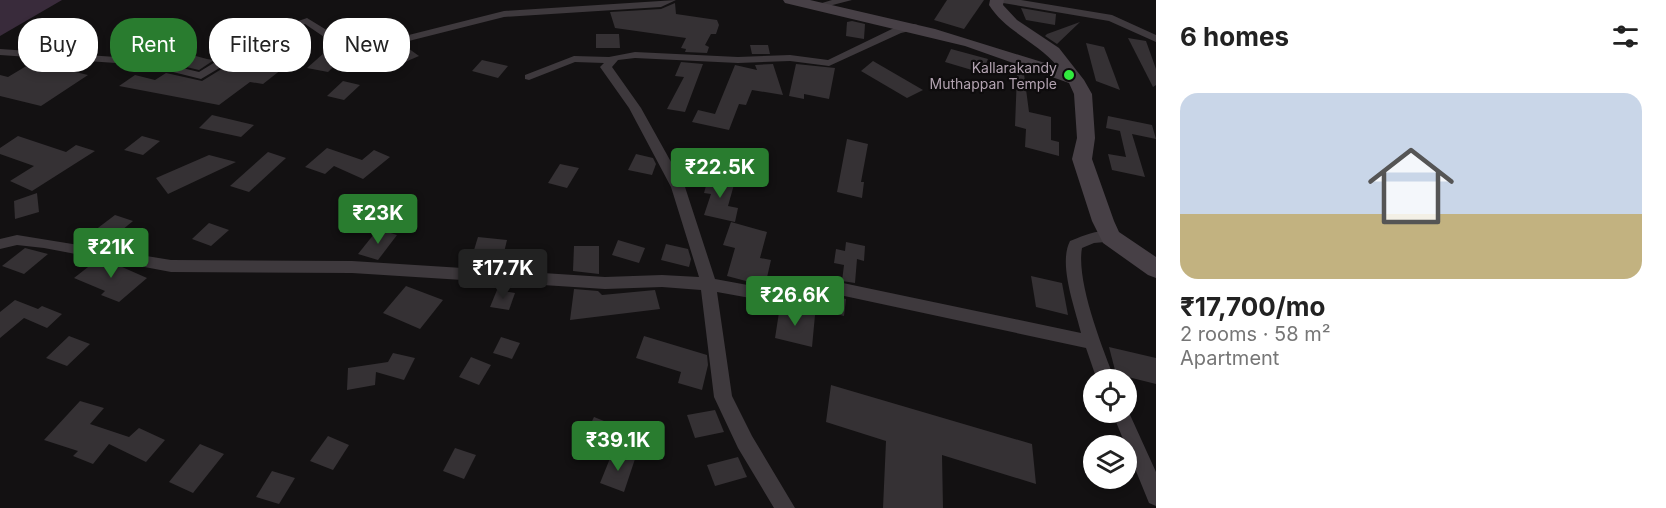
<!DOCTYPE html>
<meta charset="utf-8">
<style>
:root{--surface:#fff;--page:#f6f6f6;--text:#222;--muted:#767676;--accent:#297c2f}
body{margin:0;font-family:Inter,sans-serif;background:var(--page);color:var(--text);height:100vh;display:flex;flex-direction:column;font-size:22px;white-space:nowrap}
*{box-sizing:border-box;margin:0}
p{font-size:20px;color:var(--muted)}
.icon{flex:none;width:33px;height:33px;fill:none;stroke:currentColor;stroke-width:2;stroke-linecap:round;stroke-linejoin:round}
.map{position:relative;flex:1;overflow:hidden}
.panel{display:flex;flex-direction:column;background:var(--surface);width:510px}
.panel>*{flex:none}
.hud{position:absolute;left:18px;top:18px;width:570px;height:54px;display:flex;gap:12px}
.buttons{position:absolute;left:1083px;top:369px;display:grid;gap:12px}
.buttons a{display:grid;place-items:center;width:54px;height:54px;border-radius:50%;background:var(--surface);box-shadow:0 3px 9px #0003;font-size:30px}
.price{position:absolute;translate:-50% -51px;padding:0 14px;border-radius:6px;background:var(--accent);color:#fff;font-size:20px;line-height:39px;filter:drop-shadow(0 2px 3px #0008)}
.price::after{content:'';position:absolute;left:50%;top:36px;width:18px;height:14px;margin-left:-9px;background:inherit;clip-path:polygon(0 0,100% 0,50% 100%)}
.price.on{background:#222;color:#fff}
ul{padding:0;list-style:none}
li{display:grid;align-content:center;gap:12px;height:318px;padding:0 24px}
li span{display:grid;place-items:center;height:186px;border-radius:18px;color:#555}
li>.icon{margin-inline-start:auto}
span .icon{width:108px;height:108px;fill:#fffc;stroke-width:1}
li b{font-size:26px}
h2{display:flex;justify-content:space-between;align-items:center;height:72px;padding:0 24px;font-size:26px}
.chip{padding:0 21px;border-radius:24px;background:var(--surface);box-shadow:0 3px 9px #0003;font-size:21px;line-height:54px}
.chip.on{background:var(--accent);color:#fff}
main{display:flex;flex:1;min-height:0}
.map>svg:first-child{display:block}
</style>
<main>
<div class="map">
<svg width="1156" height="508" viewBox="0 0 1156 508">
<rect width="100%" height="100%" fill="#131112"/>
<polygon fill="#392b3b" points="0,0 62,0 0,36"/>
<g fill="#353134">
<polygon points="947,0 984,0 964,29 934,20"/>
<polygon points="675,3 676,14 717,20 719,25 716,34 711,34 705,45 709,47 707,53 685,52 686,49 681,48 686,38 615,28 610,12 661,9"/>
<polygon points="1021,8 1056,14 1055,25 1026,20"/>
<polygon points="852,21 865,24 864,39 846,36 847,22"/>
<polygon points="1080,22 1057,44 1045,36 1047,34"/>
<polygon points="596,34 619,34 620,48 596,48"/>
<polygon points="1128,38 1146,41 1156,69 1156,85 1153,87"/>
<polygon points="1086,43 1104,47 1120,90 1096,81"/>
<polygon points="750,45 768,45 770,54 752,54"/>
<polygon points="405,46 419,56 391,68 377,57"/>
<polygon points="951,49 988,59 982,73 945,62"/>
<polygon points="268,50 300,55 263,84 250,82 219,105 119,86 135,75 155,80 166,73 202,81 238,59 253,63"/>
<polygon points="324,53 344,57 328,72 307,68"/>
<polygon points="192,55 207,59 214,60 199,70 178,65"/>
<polygon points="482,60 508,66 498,78 472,71"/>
<polygon points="873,61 923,90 907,98 861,71"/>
<polygon points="33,62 88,75 41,106 0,96 0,75 8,77"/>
<polygon points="681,62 703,64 685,112 667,109 684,77 675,76"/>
<polygon points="773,64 783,95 752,90 746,105 739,104 729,130 692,122 698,110 715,114 735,65 757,70 755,65"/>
<polygon points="796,64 835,68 829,99 804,94 804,99 789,96"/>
<polygon points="1017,74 1024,74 1029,112 1051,117 1051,140 1059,142 1059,156 1025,147 1026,129 1015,126"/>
<polygon points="343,81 360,85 344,100 327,96"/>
<polygon points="212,115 254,125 241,137 199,128"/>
<polygon points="1108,116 1152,125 1156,139 1132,134 1145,177 1112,170 1108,154 1126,157 1120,131 1106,128"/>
<polygon points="18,136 66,152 76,145 95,151 32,191 10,181 34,166 0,154 0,148"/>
<polygon points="142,136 160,141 143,155 124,150"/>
<polygon points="847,139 868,144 861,182 864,182 862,198 837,192"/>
<polygon points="327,148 362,160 374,150 390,157 363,179 334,166 325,174 305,167"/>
<polygon points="719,148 762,157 759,169 716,160"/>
<polygon points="268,152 286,158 249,192 230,186"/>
<polygon points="636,154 653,158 656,164 652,175 628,170"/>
<polygon points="209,155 236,162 168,194 156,178"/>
<polygon points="560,164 579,168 567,188 548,183"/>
<polygon points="709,175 735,181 728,206 738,208 735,222 704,215 711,194 704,193"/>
<polygon points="37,193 39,212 15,219 14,201"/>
<polygon points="115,215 133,221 105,244 86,237"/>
<polygon points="731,222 767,232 760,258 771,260 765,286 727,276 735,248 723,245"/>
<polygon points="209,223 229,230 211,246 192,239"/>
<polygon points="378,229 397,235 378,260 358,254"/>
<polygon points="478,237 507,240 501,265 470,263"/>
<polygon points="618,240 645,248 639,263 612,255"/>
<polygon points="846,242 865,246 864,261 857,259 855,283 842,281 844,265 834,263 836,249 845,251"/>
<polygon points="666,244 688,249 691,259 689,267 661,260"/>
<polygon points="574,246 599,246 599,274 573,271"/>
<polygon points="25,248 48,254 24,274 2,266"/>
<polygon points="97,260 113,263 147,278 119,302 101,295 105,291 74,278"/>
<polygon points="1031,276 1062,283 1068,315 1036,307"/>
<polygon points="406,286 443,300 420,329 383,313"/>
<polygon points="574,289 598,291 602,295 655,290 660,309 570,320"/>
<polygon points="497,290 515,293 509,310 490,307"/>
<polygon points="821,293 846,299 844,316 815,308 818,295"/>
<polygon points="15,300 38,309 42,306 62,314 47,328 24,318 0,338 0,312"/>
<polygon points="780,306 815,315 812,347 775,338"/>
<polygon points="69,336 90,344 67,366 46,358"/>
<polygon points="644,336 707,355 708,365 702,390 678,383 681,372 636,358"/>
<polygon points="501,337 520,343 512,359 493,353"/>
<polygon points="1109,347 1156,358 1156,384 1116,374"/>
<polygon points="393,353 415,358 404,380 376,372 375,385 347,390 348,368 388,362"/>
<polygon points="471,357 491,365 479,385 459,377"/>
<polygon points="831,385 1032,444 1036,484 942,455 943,508 883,508 886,441 826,422"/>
<polygon points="80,401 104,408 90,424 129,437 139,428 165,440 146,462 109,444 93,464 73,456 78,451 44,440"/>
<polygon points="715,410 724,432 695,438 687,415"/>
<polygon points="594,417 619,427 609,449 584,438"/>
<polygon points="328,436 349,445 333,470 310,461"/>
<polygon points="200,444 224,454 193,493 169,482"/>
<polygon points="455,448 476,455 464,479 443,471"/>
<polygon points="613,451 635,459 624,492 600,483"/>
<polygon points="738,457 747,477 715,486 707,465"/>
<polygon points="272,471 295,478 279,504 256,497"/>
</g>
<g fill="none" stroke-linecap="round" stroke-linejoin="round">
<g fill="#3e393d" fill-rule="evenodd">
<polygon points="676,0 661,7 504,17 365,52 330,41 305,24 268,39 201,79 145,65 0,55 0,49 145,59 199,72 261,34 307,18 338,37 365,46 504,11"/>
<polygon points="832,0 852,0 817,9 812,6"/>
<polygon points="998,0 1021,0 1112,15 1156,35 1156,42 1109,21 1003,3"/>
<path d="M914 24 918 25V29L901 33 829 66 790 61 738 63 635 58 618 60 612 67 641 108 685 187 715 279 792 293 819 278 1081 333C1075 308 1058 264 1070 241 1082 236 1108 224 1118 237L1116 241 1094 243 1082 248C1076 281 1102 347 1115 380H1097L1086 348 821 291 794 306 717 292 732 396 752 436 795 508H774L738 448 714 397 701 290 662 287 605 289 352 273 171 272 44 248 17 245 0 249V239L17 235 171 260 352 261 605 277 662 275 699 277 671 187 629 108 600 67 604 63 575 62 529 80 525 79V75L574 56 609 57 635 52 738 57 790 55 828 60 894 28Z"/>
<polygon points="1126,406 1156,472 1156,506 1149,503 1112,412 1126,412"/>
</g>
<path fill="#474046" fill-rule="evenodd" d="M783 0H810L935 29 1058 67C1038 42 1006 32 989 5L990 0H1004L1003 5 1017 20 1059 48 1084 80 1092 94 1095 138 1092 159 1114 221 1119 232 1156 257V278L1148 275 1103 243 1092 221 1072 159 1077 138 1074 94 1069 83 965 46 785 3Z"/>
</g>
<circle fill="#31ea3e" stroke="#0e0c0d" stroke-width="2" cx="1069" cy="75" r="6"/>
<g text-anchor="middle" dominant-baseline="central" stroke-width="4.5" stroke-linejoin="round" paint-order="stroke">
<g font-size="14" fill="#b3a3b1" stroke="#0e0c0d" text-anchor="end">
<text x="1057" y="67">Kallarakandy<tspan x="1057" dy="16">Muthappan Temple</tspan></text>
</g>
</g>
</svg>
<div class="buttons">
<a><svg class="icon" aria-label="locate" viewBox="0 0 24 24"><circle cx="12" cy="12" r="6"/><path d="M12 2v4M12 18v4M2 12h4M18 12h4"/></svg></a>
<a><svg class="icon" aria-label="layers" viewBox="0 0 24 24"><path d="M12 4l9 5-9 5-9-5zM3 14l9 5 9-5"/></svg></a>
</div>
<b class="price" style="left:720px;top:199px">₹22.5K</b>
<b class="price" style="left:378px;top:245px">₹23K</b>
<b class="price" style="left:111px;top:279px">₹21K</b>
<b class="price on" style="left:503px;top:300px">₹17.7K</b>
<b class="price" style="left:795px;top:327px">₹26.6K</b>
<b class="price" style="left:618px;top:472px">₹39.1K</b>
<div class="hud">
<a class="chip">Buy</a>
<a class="chip on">Rent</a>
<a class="chip">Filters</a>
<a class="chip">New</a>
</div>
</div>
<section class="panel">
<h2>6 homes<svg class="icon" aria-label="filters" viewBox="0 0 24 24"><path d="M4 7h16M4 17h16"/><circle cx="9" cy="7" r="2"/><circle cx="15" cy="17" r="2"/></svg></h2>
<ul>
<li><span style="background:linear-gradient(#c9d6e8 65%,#c2b280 0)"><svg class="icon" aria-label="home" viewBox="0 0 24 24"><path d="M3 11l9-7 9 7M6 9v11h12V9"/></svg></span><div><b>₹17,700/mo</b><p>2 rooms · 58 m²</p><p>Apartment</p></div></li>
</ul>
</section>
</main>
